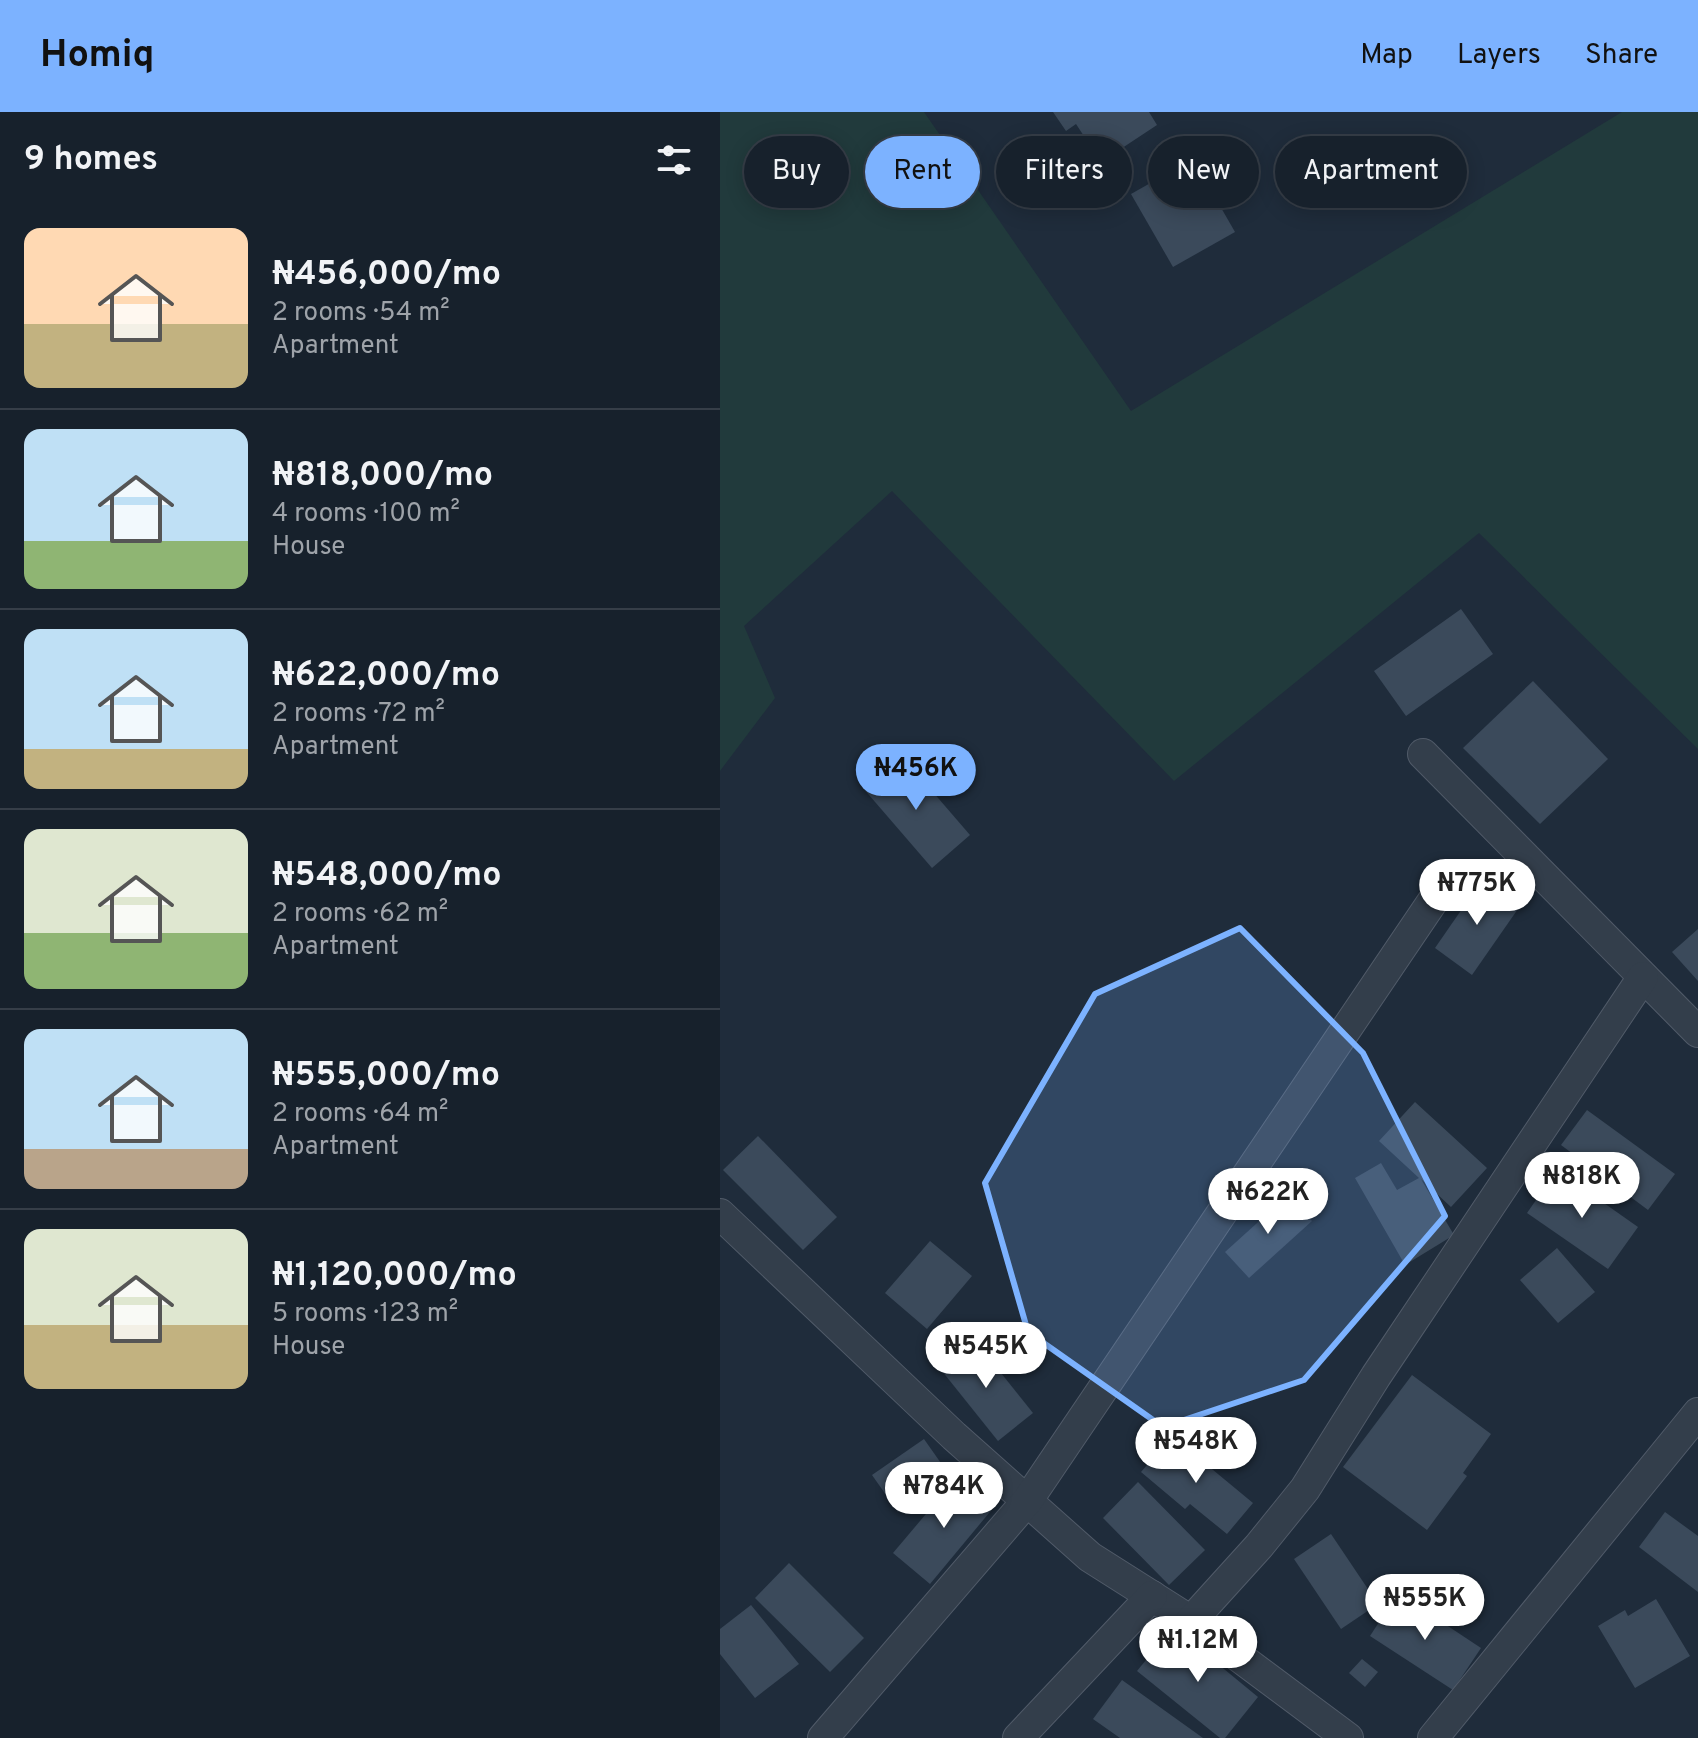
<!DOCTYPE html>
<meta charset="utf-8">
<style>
:root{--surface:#17212c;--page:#202934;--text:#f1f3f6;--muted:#9ea3a9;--line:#363e48;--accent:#7cb2ff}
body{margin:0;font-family:Overpass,sans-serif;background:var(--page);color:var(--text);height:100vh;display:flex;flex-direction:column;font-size:30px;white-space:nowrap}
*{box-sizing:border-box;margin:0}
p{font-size:26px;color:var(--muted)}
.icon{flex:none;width:44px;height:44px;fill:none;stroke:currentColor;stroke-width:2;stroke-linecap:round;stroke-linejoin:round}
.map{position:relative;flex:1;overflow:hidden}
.drawer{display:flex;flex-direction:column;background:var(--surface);width:720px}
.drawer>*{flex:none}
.banner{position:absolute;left:24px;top:24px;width:760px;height:72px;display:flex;gap:16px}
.price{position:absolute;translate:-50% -68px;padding:0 18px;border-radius:28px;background:#fff;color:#222;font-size:26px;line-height:52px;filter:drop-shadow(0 2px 4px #0008)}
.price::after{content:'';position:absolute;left:50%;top:48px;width:24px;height:18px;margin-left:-12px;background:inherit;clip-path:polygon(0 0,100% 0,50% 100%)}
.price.active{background:var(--accent);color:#111}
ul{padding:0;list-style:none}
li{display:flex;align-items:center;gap:24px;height:200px;padding:0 24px}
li+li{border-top:2px solid var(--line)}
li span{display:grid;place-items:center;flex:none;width:224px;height:160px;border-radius:16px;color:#555}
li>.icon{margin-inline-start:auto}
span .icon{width:96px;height:96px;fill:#fffc;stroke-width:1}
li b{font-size:34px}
h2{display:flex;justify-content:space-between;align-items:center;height:96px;padding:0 24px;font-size:34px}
.tag{padding:0 28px;border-radius:36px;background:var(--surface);box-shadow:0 4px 20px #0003,0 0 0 2px var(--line);font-size:28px;line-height:72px}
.tag.active{background:var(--accent);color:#111}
header{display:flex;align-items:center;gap:48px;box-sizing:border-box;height:112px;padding:0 40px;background:var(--accent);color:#111}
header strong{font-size:38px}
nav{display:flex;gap:44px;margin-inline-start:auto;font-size:28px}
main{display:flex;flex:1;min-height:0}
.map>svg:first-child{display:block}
</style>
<header>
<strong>Homiq</strong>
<nav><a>Map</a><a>Layers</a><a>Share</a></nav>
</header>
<main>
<section class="drawer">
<h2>9 homes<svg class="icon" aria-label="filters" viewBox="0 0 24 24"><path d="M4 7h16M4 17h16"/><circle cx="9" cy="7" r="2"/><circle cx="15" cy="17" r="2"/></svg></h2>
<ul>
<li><span style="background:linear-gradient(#ffd9b3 60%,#c2b280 0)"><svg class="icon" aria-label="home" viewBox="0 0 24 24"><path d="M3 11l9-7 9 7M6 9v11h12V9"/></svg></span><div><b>₦456,000/mo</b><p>2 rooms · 54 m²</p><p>Apartment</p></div></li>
<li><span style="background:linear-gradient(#bfe0f5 70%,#8fb573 0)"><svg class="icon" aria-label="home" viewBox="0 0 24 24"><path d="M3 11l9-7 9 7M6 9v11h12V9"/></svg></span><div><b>₦818,000/mo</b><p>4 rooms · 100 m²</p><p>House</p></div></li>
<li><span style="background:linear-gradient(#bfe0f5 75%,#c2b280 0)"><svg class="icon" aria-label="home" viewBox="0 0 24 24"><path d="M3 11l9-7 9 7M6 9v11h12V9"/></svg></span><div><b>₦622,000/mo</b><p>2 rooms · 72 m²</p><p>Apartment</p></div></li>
<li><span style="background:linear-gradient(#dfe7d0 65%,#8fb573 0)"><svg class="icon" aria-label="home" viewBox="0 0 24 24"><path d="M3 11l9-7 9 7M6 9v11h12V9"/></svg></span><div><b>₦548,000/mo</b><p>2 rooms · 62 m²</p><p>Apartment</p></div></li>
<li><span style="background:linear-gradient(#bfe0f5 75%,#b9a48a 0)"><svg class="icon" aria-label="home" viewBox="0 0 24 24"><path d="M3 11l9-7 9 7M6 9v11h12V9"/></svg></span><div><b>₦555,000/mo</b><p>2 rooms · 64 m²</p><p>Apartment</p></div></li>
<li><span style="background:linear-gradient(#dfe7d0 60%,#c2b280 0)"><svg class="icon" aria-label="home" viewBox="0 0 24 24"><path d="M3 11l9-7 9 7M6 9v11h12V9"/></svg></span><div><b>₦1,120,000/mo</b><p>5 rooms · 123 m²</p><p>House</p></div></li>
</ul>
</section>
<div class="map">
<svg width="978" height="1626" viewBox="0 0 978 1626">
<rect width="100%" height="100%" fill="#1f2c3b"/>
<polygon fill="#213a3c" points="0,0 204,0 411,299 902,0 978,0 978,637 759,421 454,669 172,379 24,514 55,586 0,659"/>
<g fill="#3b4a5b">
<polygon points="333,0 429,0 437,13 381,50 356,12 346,19"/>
<polygon points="473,47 515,120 453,155 411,82"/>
<polygon points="741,497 773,542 686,604 654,559"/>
<polygon points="813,569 888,647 820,712 743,636"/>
<polygon points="181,643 250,723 212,756 143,676"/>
<polygon points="762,768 800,794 752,863 715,836"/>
<polygon points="978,817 978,869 952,840"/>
<polygon points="695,990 767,1056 731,1095 701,1067 734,1123 685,1153 635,1066 661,1051 677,1078 699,1066 659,1029"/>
<polygon points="867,998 955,1062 928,1098 841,1033"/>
<polygon points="38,1024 117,1105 83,1138 3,1058"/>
<polygon points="837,1058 918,1115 888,1157 807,1101"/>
<polygon points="568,1083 592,1109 529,1166 505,1140"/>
<polygon points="210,1129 252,1164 207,1217 165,1181"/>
<polygon points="837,1136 875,1180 838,1211 800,1168"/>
<polygon points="253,1226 313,1301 278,1329 218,1254"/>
<polygon points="692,1263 771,1322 743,1361 747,1364 707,1418 623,1355"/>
<polygon points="452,1324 533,1391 507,1422 470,1392 465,1397 421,1360"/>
<polygon points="204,1327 230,1364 178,1400 152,1363"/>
<polygon points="238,1364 274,1395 210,1472 173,1441"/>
<polygon points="418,1370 485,1438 449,1473 383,1406"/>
<polygon points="945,1400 978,1424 978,1480 919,1435"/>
<polygon points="611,1422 658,1492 621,1517 574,1447"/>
<polygon points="69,1451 144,1526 110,1560 35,1486"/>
<polygon points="678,1481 761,1536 733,1578 650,1524"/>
<polygon points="936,1487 970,1544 915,1576 878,1514 905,1498 908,1504"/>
<polygon points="31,1493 79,1552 35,1586 0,1542 0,1517"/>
<polygon points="453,1515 538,1585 505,1626 500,1626 417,1559"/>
<polygon points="642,1547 658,1560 645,1575 629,1561"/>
<polygon points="402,1568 483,1626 400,1626 373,1607"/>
</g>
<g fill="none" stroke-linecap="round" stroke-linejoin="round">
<defs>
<g id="minor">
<polyline points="703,642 978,920"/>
<polyline points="0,1102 234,1324 370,1445 471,1509"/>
<polyline points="103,1626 307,1389 723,774"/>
<polyline points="298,1626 432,1484"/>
<polyline points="628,1626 471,1509 539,1434 585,1377 656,1264 923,865"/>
<polyline points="713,1626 978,1301"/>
</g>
</defs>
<use href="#minor" stroke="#515b69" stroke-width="32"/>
<use href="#minor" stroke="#333e4b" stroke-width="30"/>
</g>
<path fill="#7cb2ff" fill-opacity="0.2" stroke="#7cb2ff" stroke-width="6" stroke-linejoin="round" d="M520 816 643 941 725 1104 584 1268 443 1315 308 1220 265 1071 375 882Z"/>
</svg>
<b class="price active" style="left:196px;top:700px">₦456K</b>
<b class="price" style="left:757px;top:815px">₦775K</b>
<b class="price" style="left:862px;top:1108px">₦818K</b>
<b class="price" style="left:548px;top:1124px">₦622K</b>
<b class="price" style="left:266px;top:1278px">₦545K</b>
<b class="price" style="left:476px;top:1373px">₦548K</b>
<b class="price" style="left:224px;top:1418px">₦784K</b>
<b class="price" style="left:705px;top:1530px">₦555K</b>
<b class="price" style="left:478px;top:1572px">₦1.12M</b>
<div class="banner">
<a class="tag">Buy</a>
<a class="tag active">Rent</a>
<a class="tag">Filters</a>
<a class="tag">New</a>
<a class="tag">Apartment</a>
</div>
</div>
</main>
